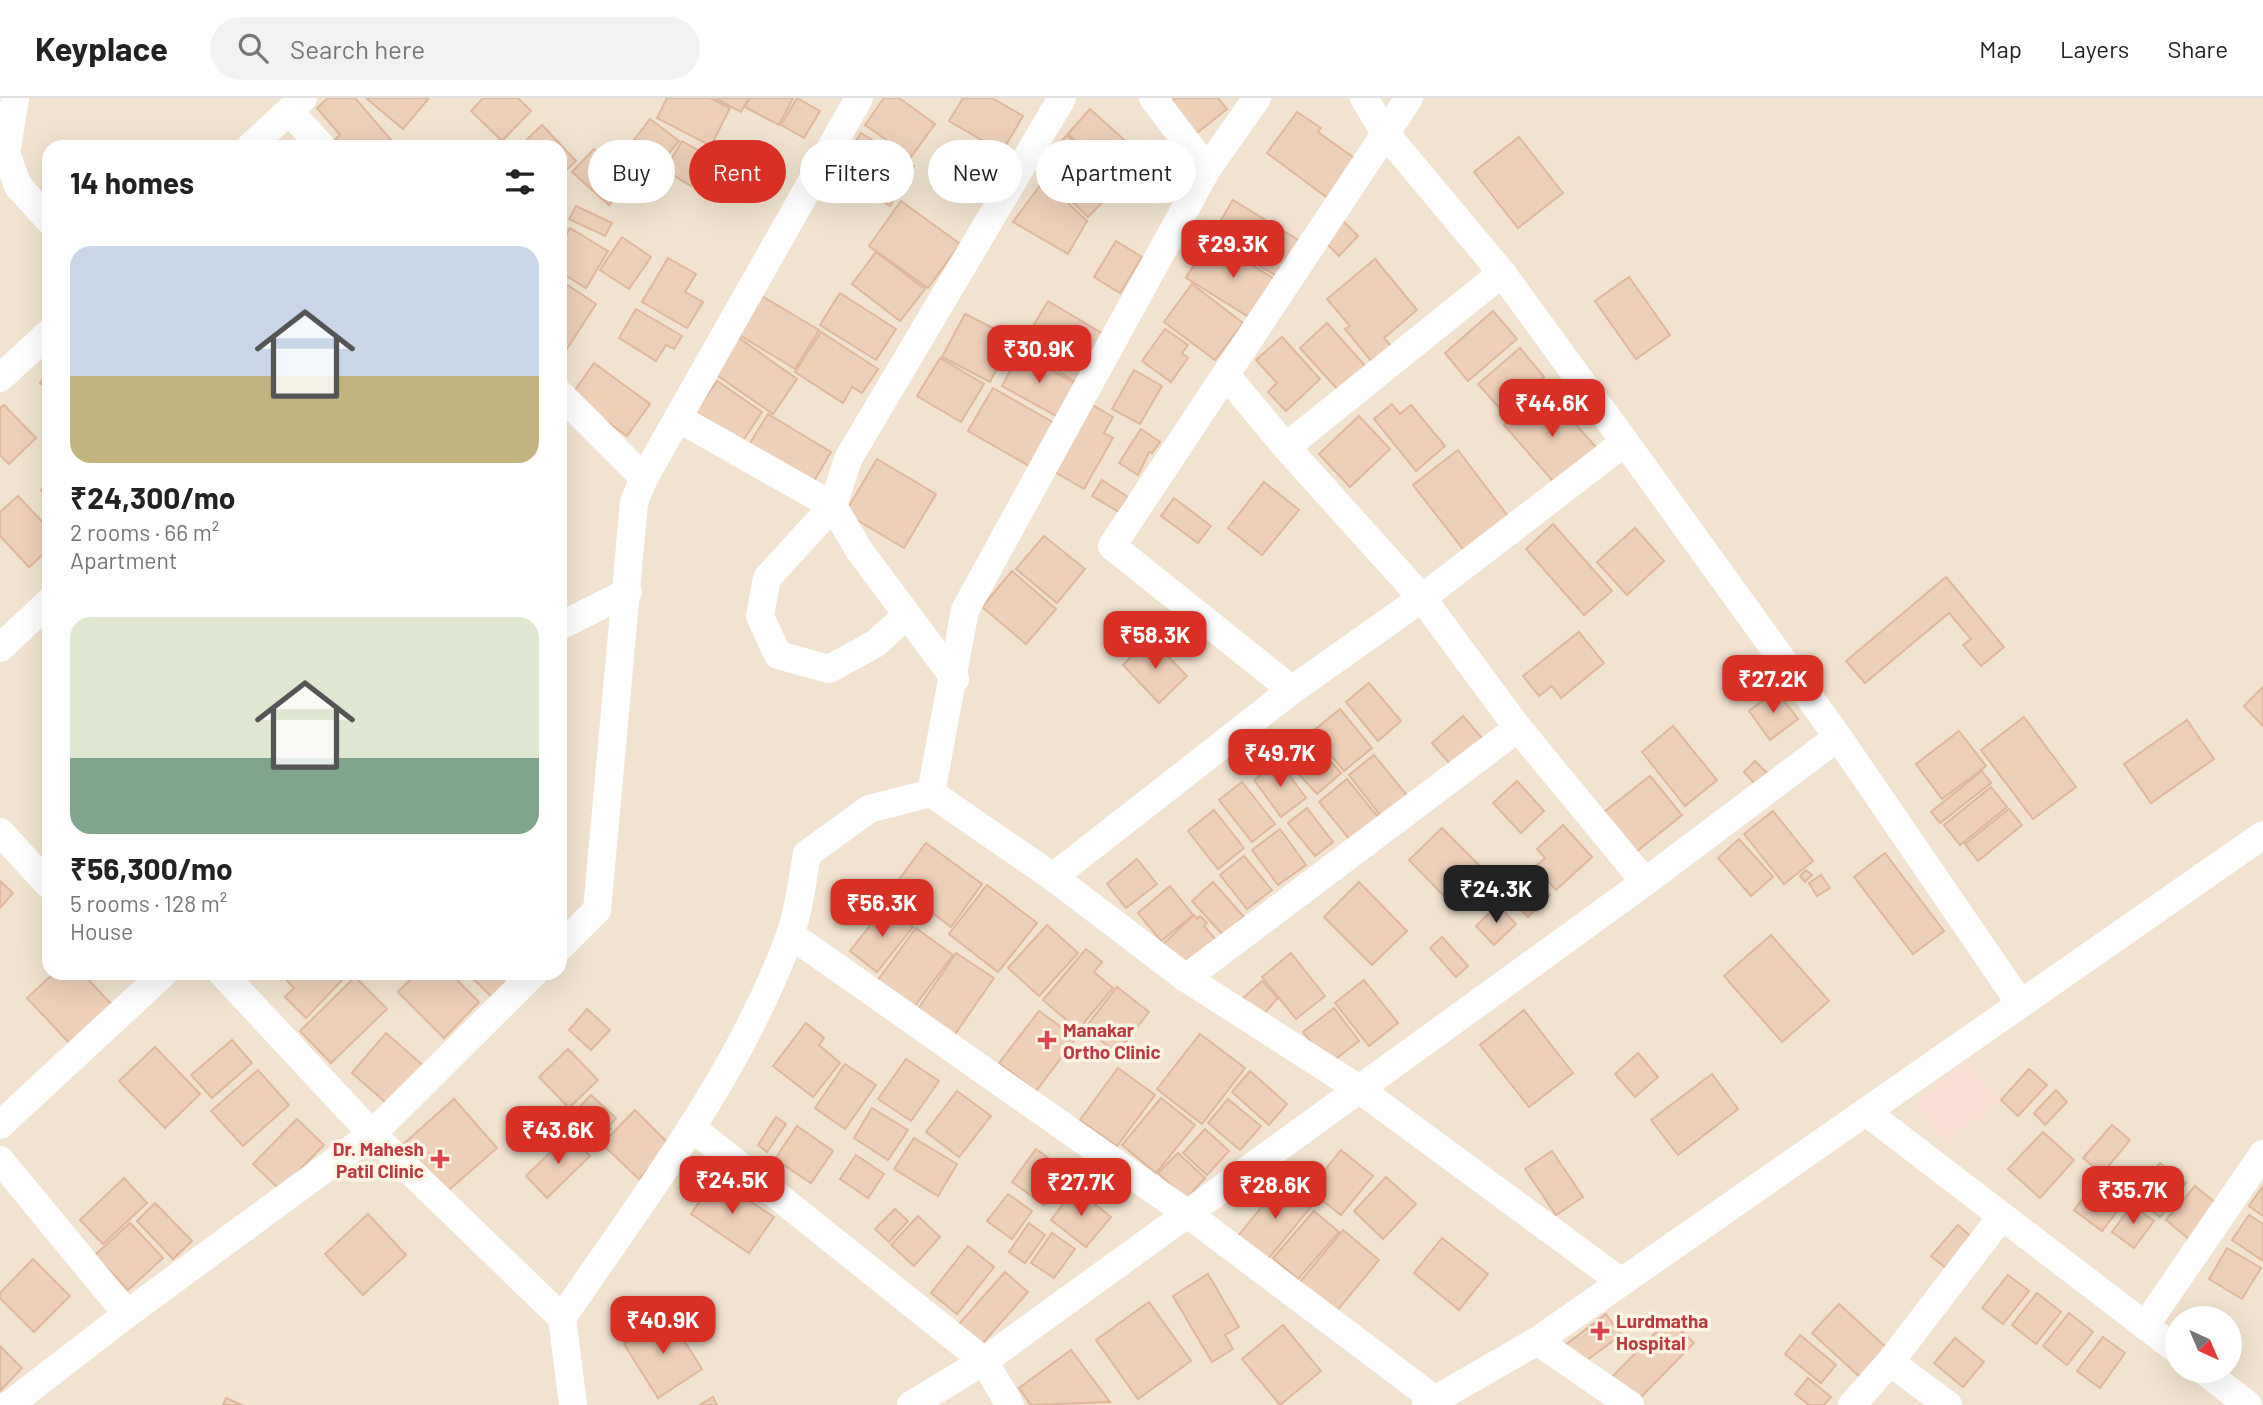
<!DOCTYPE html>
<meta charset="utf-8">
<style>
:root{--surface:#fff;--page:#f2f2f2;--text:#222;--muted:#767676;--line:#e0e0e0;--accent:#d93025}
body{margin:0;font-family:Barlow,sans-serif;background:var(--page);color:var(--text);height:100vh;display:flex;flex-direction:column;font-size:26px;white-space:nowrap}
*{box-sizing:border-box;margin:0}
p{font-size:23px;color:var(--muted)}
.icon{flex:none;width:38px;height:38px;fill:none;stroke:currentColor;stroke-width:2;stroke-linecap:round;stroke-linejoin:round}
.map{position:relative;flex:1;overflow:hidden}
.panel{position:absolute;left:42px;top:42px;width:525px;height:840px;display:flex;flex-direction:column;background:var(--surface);border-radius:21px;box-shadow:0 7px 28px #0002}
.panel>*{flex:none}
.guide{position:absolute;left:588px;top:42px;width:665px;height:63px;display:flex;gap:14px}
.needle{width:46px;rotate:136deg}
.controls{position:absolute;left:2165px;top:1208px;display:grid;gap:14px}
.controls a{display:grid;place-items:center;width:77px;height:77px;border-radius:50%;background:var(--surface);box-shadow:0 7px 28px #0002;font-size:35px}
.price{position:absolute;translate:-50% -60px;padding:0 16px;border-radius:14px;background:var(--accent);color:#fff;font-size:23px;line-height:46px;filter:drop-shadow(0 2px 4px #0008)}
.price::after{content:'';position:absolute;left:50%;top:42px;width:21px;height:16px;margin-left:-10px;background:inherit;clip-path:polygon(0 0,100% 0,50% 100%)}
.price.current{background:#222;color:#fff}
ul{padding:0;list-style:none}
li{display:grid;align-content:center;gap:14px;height:371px;padding:0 28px}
li span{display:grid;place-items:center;height:217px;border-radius:21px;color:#555}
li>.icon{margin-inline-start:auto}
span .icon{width:126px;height:126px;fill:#fffc;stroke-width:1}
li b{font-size:30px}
h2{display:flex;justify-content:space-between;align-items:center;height:84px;padding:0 28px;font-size:30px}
.tag{padding:0 24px;border-radius:32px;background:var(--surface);box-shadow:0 7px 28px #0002;font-size:24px;line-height:63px}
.tag.current{background:var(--accent);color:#fff}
header{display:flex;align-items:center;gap:42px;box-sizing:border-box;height:98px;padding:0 35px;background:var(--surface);border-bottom:2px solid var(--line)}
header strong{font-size:33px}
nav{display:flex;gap:38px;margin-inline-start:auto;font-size:24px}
.search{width:490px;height:63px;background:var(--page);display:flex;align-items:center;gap:18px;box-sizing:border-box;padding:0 24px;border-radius:38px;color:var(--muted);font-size:26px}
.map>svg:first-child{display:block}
</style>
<header>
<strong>Keyplace</strong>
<div class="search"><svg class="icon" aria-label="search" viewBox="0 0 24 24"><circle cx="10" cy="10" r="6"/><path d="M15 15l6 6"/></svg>Search here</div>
<nav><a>Map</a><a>Layers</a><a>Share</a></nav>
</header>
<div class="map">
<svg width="2263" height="1307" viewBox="0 0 2263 1307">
<rect width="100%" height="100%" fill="#faf1e0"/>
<path fill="#f1e3cf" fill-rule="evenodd" d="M0 0H2263V1307H0ZM49 49H560V875H49ZM2177 1220H2230V1272H2177Z"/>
<polygon fill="#fae0d4" points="1966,963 2001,1002 1946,1045 1913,1006"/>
<g fill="#eed0b9" stroke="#e0b79b" stroke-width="2">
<polygon points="328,0 355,0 391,42 383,49 334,49 331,45 340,37 317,10"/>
<polygon points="366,0 429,0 403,31"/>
<polygon points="483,0 518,0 531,13 502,43 471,13"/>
<polygon points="667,0 710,0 730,10 711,48 657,20"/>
<polygon points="715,0 749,0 741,14"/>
<polygon points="750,0 793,0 779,27 745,9"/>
<polygon points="797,0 820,13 804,40 781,27"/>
<polygon points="884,0 899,0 935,26 911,59 865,27"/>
<polygon points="963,0 992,0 1023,18 1002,54 949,23"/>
<polygon points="1176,0 1218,0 1227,11 1188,42 1163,10"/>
<polygon points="1090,11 1130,47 1109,71 1068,36"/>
<polygon points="1297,14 1321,30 1318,34 1357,62 1329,101 1267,55"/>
<polygon points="650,21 679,43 662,64 634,42"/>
<polygon points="542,27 576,63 562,76 560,49 519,49"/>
<polygon points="861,35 914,68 890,108 836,75"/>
<polygon points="1067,37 1119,87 1088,119 1036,69"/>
<polygon points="1519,39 1563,95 1518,130 1474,74"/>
<polygon points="682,43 708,58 691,88 665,72"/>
<polygon points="594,51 630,84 609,107 572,74"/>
<polygon points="1044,82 1087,123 1068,156 1013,124"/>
<polygon points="1233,102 1305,146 1283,182 1211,139"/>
<polygon points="901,103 960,146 928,190 869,148"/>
<polygon points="576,108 612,125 605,138 569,121"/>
<polygon points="1342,122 1358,138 1339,158 1322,141"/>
<polygon points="570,130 608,153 586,190 560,174 560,148"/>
<polygon points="622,139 651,159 629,191 600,172"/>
<polygon points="1210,141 1281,185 1257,224 1186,180"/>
<polygon points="1116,143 1142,159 1120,195 1094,179"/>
<polygon points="876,154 925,191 900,223 852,186"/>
<polygon points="668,160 696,176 685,194 703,204 687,230 642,204"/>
<polygon points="1375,161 1417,212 1384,240 1391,248 1372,264 1345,231 1350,228 1327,201"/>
<polygon points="1629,179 1670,237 1636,261 1595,203"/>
<polygon points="560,182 596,206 563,257 560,254"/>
<polygon points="1192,186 1243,225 1215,262 1164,224"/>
<polygon points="840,195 896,231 876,262 820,227"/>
<polygon points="760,197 819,232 795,271 736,235"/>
<polygon points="1048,203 1105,237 1076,284 1020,250"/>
<polygon points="636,211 682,238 674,251 666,247 656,263 619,240"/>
<polygon points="1493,213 1517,241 1468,283 1445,255"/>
<polygon points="965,216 1013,240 990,284 942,259"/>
<polygon points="1327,225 1367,270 1340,294 1300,250"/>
<polygon points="1165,231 1188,247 1182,255 1188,260 1171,284 1142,263"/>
<polygon points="821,234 878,271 862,295 852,289 843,305 795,274"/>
<polygon points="735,237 797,281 773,316 711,273"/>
<polygon points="1282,239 1320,281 1286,313 1268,294 1277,285 1256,262"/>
<polygon points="1520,250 1544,279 1503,314 1478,286"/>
<polygon points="1020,255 1076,286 1058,319 1002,288"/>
<polygon points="940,260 984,286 961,324 917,298"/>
<polygon points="594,265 650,306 627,338 571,298"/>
<polygon points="1134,272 1162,288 1140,326 1112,311"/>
<polygon points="49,274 49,293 40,285"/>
<polygon points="717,283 762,314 742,344 696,314"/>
<polygon points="993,290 1056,326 1031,369 968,333"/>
<polygon points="1545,291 1601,355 1559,390 1504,327"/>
<polygon points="1091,306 1113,319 1104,335 1113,340 1084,391 1053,373"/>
<polygon points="1392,306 1400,316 1411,307 1445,348 1416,373 1374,321"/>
<polygon points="4,307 36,340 9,366 0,357 0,310"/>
<polygon points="768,316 831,354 811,388 747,350"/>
<polygon points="1359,318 1390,351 1350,389 1319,356"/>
<polygon points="1141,331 1160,344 1152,355 1149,354 1138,377 1119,365"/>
<polygon points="1458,352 1510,421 1466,455 1413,387"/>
<polygon points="877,361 936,396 904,450 845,415"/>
<polygon points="1102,382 1128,399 1119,414 1092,398"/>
<polygon points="1264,384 1299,412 1262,457 1228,430"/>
<polygon points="49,386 49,402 41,392"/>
<polygon points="18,398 49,431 49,451 29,469 0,438 0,414"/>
<polygon points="1174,400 1211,428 1198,445 1161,418"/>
<polygon points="1553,426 1612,493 1584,517 1526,451"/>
<polygon points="1635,430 1664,463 1627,497 1597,464"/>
<polygon points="1044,438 1085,471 1057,505 1016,471"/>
<polygon points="1012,473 1056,511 1026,546 982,509"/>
<polygon points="1946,479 2004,549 1981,568 1963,547 1971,541 1949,515 1865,585 1846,563"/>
<polygon points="1579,534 1604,565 1561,600 1552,588 1539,598 1523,578"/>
<polygon points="1150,540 1187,578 1159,605 1123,567"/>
<polygon points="1369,585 1401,623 1378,643 1346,604"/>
<polygon points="2263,589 2263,628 2244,608"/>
<polygon points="1776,592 1798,621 1770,642 1749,613"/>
<polygon points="1340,611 1372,650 1344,673 1312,634"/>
<polygon points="1463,618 1487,646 1456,673 1432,645"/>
<polygon points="2024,619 2076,689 2033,721 1981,652"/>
<polygon points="2187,622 2214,661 2151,705 2124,666"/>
<polygon points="1673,628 1717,682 1685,708 1642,654"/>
<polygon points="1959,633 1986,668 1942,701 1916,666"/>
<polygon points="1308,639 1341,675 1317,696 1284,660"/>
<polygon points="1374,657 1410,701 1384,722 1349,677"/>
<polygon points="1279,663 1306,700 1281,719 1254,682"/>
<polygon points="1755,663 1768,676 1756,687 1744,674"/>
<polygon points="1982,673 1991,685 1940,725 1931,714"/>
<polygon points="1650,678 1682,717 1636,754 1604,714"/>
<polygon points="1347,681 1383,725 1355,748 1319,704"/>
<polygon points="1517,683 1544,713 1521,735 1493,705"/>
<polygon points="1242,684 1275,726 1252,744 1219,702"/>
<polygon points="1991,689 2007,709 1960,747 1944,727"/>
<polygon points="1307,710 1333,744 1315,758 1288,725"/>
<polygon points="2009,711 2022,727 1978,763 1965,746"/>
<polygon points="1214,712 1244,750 1218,771 1188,733"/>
<polygon points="1773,713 1813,763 1784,786 1744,736"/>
<polygon points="1563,727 1592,759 1556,792 1535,769 1545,760 1537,751"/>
<polygon points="1442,730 1480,768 1447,801 1409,762"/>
<polygon points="1280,731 1306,767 1278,787 1252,752"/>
<polygon points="1739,741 1773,779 1751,798 1718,760"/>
<polygon points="926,745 982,786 951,829 895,787"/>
<polygon points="1885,755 1944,833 1913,856 1854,779"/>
<polygon points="1244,758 1272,792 1247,811 1220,777"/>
<polygon points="1137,761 1157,786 1126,810 1107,786"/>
<polygon points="1524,770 1550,797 1528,819 1501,792"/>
<polygon points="1806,772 1812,777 1805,784 1800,778"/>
<polygon points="1821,777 1830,790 1817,798 1809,785"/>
<polygon points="0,783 13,795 0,810"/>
<polygon points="1213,784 1244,819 1223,837 1192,803"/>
<polygon points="1359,784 1407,833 1372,867 1324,819"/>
<polygon points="987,787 1037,825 998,874 949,836"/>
<polygon points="1170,788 1193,817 1161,843 1138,815"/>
<polygon points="886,807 913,829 877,874 850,853"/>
<polygon points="1498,807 1516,826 1494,847 1476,828"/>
<polygon points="1194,817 1197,821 1200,818 1207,825 1204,828 1216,842 1185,871 1162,847"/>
<polygon points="1047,827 1078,855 1039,898 1008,870"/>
<polygon points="916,830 953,857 914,909 878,882"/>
<polygon points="1771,837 1829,903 1782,944 1724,878"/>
<polygon points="1442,839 1468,868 1456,879 1430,850"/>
<polygon points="1086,851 1102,864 1094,874 1113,890 1078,932 1043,902"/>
<polygon points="956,855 994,880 953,939 916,914"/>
<polygon points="1291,855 1325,898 1296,921 1262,879"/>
<polygon points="54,875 82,875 114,909 72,948 27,900"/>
<polygon points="280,875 335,875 342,882 306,920 285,899 294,890"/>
<polygon points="417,875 450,875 479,904 444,940 398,894"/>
<polygon points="467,875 523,875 496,903"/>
<polygon points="355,879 387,911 331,965 300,933"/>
<polygon points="1364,882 1398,925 1369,948 1335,905"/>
<polygon points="1262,883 1278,900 1261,919 1243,900"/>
<polygon points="1117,889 1149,914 1117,955 1085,930"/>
<polygon points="1334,910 1359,943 1329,966 1303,934"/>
<polygon points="587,911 610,932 591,952 569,932"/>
<polygon points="1524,912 1573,975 1529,1009 1480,947"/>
<polygon points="1039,913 1076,940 1036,993 999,965"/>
<polygon points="806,925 824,940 819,947 840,965 813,999 773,968"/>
<polygon points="386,935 426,970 392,1010 352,975"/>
<polygon points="1200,936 1245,970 1202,1026 1157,991"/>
<polygon points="232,942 252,965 212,1000 191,977"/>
<polygon points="155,949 200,996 165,1030 119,983"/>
<polygon points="568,951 598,982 569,1010 539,979"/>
<polygon points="1638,955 1658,979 1635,999 1615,976"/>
<polygon points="906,961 939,983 911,1023 878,1001"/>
<polygon points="845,966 876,987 845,1031 815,1010"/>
<polygon points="1118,970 1155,997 1117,1048 1080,1022"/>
<polygon points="2029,971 2047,987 2018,1018 2001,1002"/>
<polygon points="258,972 289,1007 243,1048 211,1013"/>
<polygon points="1250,973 1287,1006 1269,1027 1232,994"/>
<polygon points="1712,976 1738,1011 1678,1057 1651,1022"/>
<polygon points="2056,992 2067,1004 2045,1027 2034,1015"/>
<polygon points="957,993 991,1018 959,1059 926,1034"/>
<polygon points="591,997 616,1020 609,1029 611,1031 593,1051 580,1039 588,1030 573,1016"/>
<polygon points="1161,1000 1195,1027 1156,1075 1122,1047"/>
<polygon points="454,1001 497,1050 443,1097 400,1049"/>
<polygon points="1228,1001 1261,1028 1240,1052 1208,1025"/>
<polygon points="872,1010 908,1032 888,1062 854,1040"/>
<polygon points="635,1012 671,1048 639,1081 602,1046"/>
<polygon points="776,1019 786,1026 767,1054 758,1047"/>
<polygon points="297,1021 324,1047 280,1092 253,1066"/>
<polygon points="2112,1027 2130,1042 2102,1076 2083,1060"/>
<polygon points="797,1028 833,1053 811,1085 775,1061"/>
<polygon points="1205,1031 1229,1053 1207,1077 1183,1055"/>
<polygon points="2043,1034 2074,1062 2040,1100 2008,1071"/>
<polygon points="569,1036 590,1058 547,1100 526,1078"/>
<polygon points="914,1040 957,1066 938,1098 894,1071"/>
<polygon points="1036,1051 1067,1074 1044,1107 1012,1084"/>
<polygon points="1341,1052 1373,1078 1341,1117 1309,1092"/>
<polygon points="1552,1053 1583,1099 1556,1117 1525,1071"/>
<polygon points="1178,1055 1205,1080 1186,1101 1158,1075"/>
<polygon points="856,1057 884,1076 868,1100 840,1081"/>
<polygon points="2160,1065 2186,1085 2160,1119 2133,1099"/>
<polygon points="1386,1079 1416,1106 1383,1141 1354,1113"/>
<polygon points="124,1080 147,1105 103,1146 80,1122"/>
<polygon points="715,1081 774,1119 749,1155 691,1116"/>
<polygon points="2097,1082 2125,1103 2102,1133 2074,1112"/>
<polygon points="1281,1085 1311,1109 1268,1161 1238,1138"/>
<polygon points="2195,1088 2217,1106 2189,1141 2166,1122"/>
<polygon points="2263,1088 2263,1118 2249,1108"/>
<polygon points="1075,1090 1111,1119 1086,1149 1051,1122"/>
<polygon points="1008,1096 1032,1113 1012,1141 987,1123"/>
<polygon points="155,1105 192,1143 173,1161 137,1123"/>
<polygon points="2132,1107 2154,1123 2134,1150 2112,1134"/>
<polygon points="895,1111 908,1123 889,1144 875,1131"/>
<polygon points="1314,1113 1339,1134 1298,1181 1273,1160"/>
<polygon points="368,1116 406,1157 363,1197 325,1156"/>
<polygon points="2249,1117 2263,1126 2263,1163 2232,1142"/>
<polygon points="918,1118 940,1139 914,1168 891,1147"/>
<polygon points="130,1125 163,1160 128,1192 95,1157"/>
<polygon points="1029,1125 1045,1137 1025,1165 1009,1154"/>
<polygon points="1958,1127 1978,1145 1952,1175 1931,1158"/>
<polygon points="1343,1132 1379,1162 1336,1214 1300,1184"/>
<polygon points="1052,1135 1075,1151 1054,1180 1031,1165"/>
<polygon points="1442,1140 1488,1176 1459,1212 1414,1175"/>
<polygon points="968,1148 994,1169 957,1216 931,1195"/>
<polygon points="2227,1150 2261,1170 2242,1201 2209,1181"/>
<polygon points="33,1161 70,1198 34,1234 0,1200 0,1195"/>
<polygon points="1005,1174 1028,1194 982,1246 959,1226"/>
<polygon points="1208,1176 1239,1229 1225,1237 1233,1251 1212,1264 1173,1198"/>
<polygon points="2008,1177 2029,1193 2003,1226 1982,1210"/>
<polygon points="2037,1195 2061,1214 2036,1246 2012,1227"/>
<polygon points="1149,1204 1191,1263 1138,1301 1096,1242"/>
<polygon points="1839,1206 1888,1251 1861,1280 1812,1235"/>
<polygon points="2069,1215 2093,1234 2067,1267 2043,1248"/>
<polygon points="1606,1216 1621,1237 1579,1268 1564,1248"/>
<polygon points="668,1217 702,1271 658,1300 624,1246"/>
<polygon points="1669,1221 1694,1245 1635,1305 1610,1281"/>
<polygon points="1283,1227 1321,1273 1280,1307 1242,1261"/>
<polygon points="1800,1237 1836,1267 1821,1285 1785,1256"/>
<polygon points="2103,1239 2125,1255 2100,1290 2077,1273"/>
<polygon points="1955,1240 1984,1264 1963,1289 1934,1265"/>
<polygon points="0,1248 22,1270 0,1293"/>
<polygon points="1071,1252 1110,1304 1031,1307 1019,1290"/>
<polygon points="1808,1280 1831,1299 1824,1307 1809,1307 1795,1296"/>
<polygon points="713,1299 717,1307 700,1307"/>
<polygon points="226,1300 242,1307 223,1307"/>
</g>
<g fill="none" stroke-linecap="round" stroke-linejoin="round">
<g stroke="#fff" stroke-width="28">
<polyline points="15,0 6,55 18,88 49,122"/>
<polyline points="1153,0 1207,71"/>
<polyline points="1364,0 1385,35 1502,175 1625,344 1838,639 2020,905"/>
<polyline points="289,13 322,49"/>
<polyline points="250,49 303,0"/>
<polyline points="1226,277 1286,349 1422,500 1518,630 1645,784"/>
<polyline points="0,280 49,235"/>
<polyline points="560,296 644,380 634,404 597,812 560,849"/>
<polyline points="678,320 833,408 767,480 760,518 778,557 829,571 875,546 907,517"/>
<polyline points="1286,349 1502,175"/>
<polyline points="644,380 859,0"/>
<polyline points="560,528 628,494"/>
<polyline points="0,550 49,504"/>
<polyline points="955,581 859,452 833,408 848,361 1062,0"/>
<polyline points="1292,592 1112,448 1409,0"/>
<polyline points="931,695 1053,779 1186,880 1359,991 1620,1183"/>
<polyline points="0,734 49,787"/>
<polyline points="1053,779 1292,592 1422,500 1625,344"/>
<polyline points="791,837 1188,1116 1435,1302"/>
<polyline points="222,875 372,1036 562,1220"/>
<polyline points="1186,880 1518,630"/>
<polyline points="1866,1014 2177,1252"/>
<polyline points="0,1027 164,875"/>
<polyline points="691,1029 984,1263 1010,1307"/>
<polyline points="0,1062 127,1216 9,1307"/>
<polyline points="127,1216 372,1036 534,875"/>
<polyline points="2145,1228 2263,1056"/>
<polyline points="1537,1243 1630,1307"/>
<polyline points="1890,1264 1948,1307"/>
<polyline points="2203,1272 2248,1307"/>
<path d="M573 1307 562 1220C644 1099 738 978 789 840 799 814 802 783 807 756L869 711 931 695 965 512 1207 71 1257 0"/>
<polyline points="911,1307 984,1263 1645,784 1838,639"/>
<polyline points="1426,1307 1537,1243 2263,737"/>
<polyline points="1852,1307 1890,1264 2002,1118"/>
</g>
</g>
<g fill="#e0444e" stroke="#fef5e5" stroke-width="2.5">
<path d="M1043.5 931.5h7v7h7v7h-7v7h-7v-7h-7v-7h7z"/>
<path d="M436.5 1050.5h7v7h7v7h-7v7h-7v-7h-7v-7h7z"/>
<path d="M1596.5 1222.5h7v7h7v7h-7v7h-7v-7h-7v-7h7z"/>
</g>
<g text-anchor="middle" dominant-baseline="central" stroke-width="7" stroke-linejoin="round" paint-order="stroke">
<g font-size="19" font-weight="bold" fill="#be3a42" stroke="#fef5e5" text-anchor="start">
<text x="1063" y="931">Manakar<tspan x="1063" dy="22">Ortho Clinic</tspan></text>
<text x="424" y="1050" text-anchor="end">Dr. Mahesh<tspan x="424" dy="22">Patil Clinic</tspan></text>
<text x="1616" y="1222">Lurdmatha<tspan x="1616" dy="22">Hospital</tspan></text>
</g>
</g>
</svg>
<div class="controls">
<a><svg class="needle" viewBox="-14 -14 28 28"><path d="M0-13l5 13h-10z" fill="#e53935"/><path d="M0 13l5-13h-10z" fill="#767676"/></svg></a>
</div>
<b class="price" style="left:1233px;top:182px">₹29.3K</b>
<b class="price" style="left:1039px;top:287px">₹30.9K</b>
<b class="price" style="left:1552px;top:341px">₹44.6K</b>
<b class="price" style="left:1155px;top:573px">₹58.3K</b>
<b class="price" style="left:1773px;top:617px">₹27.2K</b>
<b class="price" style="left:1280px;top:691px">₹49.7K</b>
<b class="price current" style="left:1496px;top:827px">₹24.3K</b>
<b class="price" style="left:882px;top:841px">₹56.3K</b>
<b class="price" style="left:558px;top:1068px">₹43.6K</b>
<b class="price" style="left:732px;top:1118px">₹24.5K</b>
<b class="price" style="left:1081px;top:1120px">₹27.7K</b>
<b class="price" style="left:1275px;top:1123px">₹28.6K</b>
<b class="price" style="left:2133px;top:1128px">₹35.7K</b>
<b class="price" style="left:663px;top:1258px">₹40.9K</b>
<div class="guide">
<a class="tag">Buy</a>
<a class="tag current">Rent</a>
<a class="tag">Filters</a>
<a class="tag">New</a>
<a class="tag">Apartment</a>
</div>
<section class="panel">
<h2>14 homes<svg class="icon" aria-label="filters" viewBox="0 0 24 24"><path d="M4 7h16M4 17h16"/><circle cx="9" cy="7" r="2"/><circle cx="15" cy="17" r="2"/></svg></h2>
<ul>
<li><span style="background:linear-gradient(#c9d6e8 60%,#c2b280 0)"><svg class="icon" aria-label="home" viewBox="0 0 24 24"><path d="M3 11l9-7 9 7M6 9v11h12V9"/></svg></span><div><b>₹24,300/mo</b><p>2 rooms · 66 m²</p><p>Apartment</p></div></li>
<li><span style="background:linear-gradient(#dfe7d0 65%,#7fa58c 0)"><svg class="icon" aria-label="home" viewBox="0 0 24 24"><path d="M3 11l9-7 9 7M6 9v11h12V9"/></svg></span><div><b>₹56,300/mo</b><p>5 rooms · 128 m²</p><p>House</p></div></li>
</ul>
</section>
</div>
